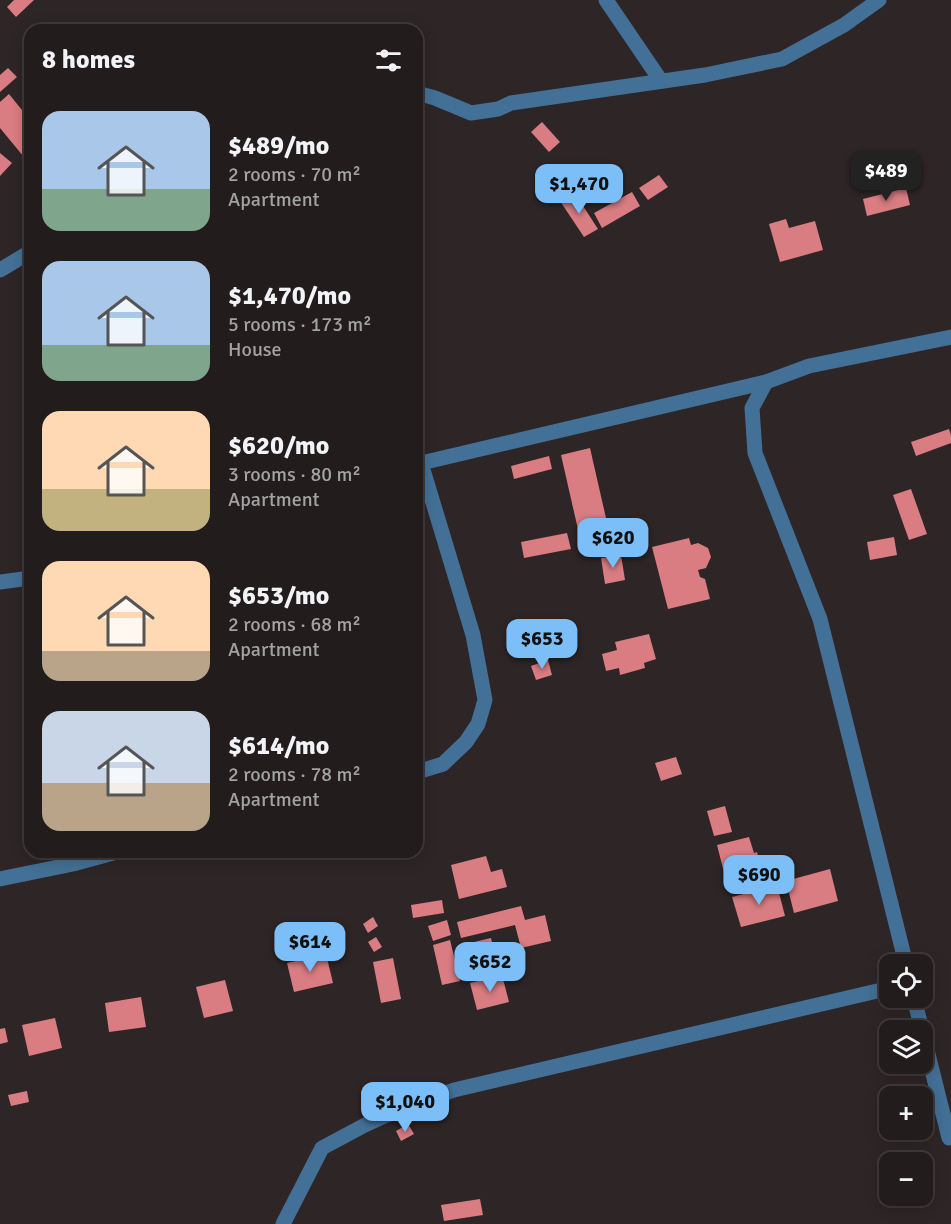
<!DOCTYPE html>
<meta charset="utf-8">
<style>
:root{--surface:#221c1c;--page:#2e2929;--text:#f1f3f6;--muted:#a2a1a3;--line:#3f3a3b;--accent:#7bbef8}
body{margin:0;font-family:Signika,sans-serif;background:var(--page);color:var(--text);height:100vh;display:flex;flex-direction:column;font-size:22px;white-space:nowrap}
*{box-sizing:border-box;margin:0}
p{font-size:20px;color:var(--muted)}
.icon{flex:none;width:33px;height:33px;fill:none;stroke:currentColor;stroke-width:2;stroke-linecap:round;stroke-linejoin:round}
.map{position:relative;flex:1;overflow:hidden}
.sheet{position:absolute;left:24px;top:24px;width:399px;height:834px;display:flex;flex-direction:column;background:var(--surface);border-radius:18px;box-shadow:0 3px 15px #0003,0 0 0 2px var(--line)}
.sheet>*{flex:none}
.buttons{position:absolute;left:879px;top:954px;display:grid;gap:12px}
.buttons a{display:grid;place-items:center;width:54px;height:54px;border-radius:12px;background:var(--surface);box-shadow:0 3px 15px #0003,0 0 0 2px var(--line);font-size:30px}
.price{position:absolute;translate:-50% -51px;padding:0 14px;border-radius:12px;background:var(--accent);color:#111;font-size:20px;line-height:39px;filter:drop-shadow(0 2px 3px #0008)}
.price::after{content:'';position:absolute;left:50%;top:36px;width:18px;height:14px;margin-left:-9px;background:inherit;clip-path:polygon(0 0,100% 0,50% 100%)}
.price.active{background:#222;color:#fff}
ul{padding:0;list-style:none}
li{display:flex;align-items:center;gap:18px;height:150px;padding:0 18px}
li span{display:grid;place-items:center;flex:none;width:168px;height:120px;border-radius:18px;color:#555}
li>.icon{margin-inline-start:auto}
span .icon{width:72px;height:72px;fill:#fffc;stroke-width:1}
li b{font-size:26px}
h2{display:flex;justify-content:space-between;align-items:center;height:72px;padding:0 18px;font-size:26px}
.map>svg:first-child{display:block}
</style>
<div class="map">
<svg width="951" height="1224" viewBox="0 0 951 1224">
<rect width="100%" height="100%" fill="#2e2526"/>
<g fill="#d97d82">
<polygon points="14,0 34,0 16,17 7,7"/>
<polygon points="8,68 17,77 0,92 0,75"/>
<polygon points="9,94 30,120 30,160 28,162 0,128 0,102"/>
<polygon points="542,122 560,142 549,152 531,132"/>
<polygon points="0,153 12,163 0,176"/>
<polygon points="659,175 668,187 648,200 639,188"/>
<polygon points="558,178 566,189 556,197 547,186"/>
<polygon points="906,188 910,205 867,216 863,199"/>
<polygon points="574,192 598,229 584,237 560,201"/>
<polygon points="632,192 640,206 602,228 594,213"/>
<polygon points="786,219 789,228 815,221 823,250 780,262 769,224"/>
<polygon points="949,429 951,435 951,443 916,456 911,442"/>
<polygon points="590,448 611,540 582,547 561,455"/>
<polygon points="549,456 552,469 514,479 511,466"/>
<polygon points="911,489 927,534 909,540 893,495"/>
<polygon points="567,533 571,549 524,558 521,542"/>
<polygon points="894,537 897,555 870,560 867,542"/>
<polygon points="689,538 691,545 698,543 708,548 711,557 706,568 698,570 700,577 705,579 710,599 668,609 652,547"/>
<polygon points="621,555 625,580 605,584 601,558"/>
<polygon points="649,634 656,659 644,663 645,668 620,675 619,668 606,671 602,654 617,650 615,642"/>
<polygon points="548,660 552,675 536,680 531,666"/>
<polygon points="676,757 682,774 661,781 655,763"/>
<polygon points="725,806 732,832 714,836 707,811"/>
<polygon points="749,837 754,853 757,852 761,869 758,870 760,875 727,884 717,845"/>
<polygon points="486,856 491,872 502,869 507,887 459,899 451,865"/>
<polygon points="830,869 838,901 794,913 786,881"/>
<polygon points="777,885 785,916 741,927 732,897"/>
<polygon points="442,900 444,913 413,918 411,905"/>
<polygon points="521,906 525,920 545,915 551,941 521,948 515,925 461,938 457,922"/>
<polygon points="373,917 378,926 368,933 363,924"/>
<polygon points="447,920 451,935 433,941 428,926"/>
<polygon points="376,937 382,947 374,952 368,942"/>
<polygon points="491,938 499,971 469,978 461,945"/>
<polygon points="450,940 460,981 442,985 433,945"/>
<polygon points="326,954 333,983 294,992 287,963"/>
<polygon points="393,958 401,999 381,1003 373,962"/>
<polygon points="502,975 509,1002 477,1010 470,983"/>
<polygon points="225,980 233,1011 204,1018 196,987"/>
<polygon points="141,997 146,1027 109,1032 105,1003"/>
<polygon points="55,1018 62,1048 29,1056 22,1025"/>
<polygon points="5,1028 8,1042 0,1044 0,1029"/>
<polygon points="27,1091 29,1102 11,1106 8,1095"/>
<polygon points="408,1124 414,1134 401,1141 396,1131"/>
<polygon points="480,1199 483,1215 444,1221 441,1205"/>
</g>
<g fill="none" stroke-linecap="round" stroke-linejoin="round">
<g stroke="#437096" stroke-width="15">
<polyline points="606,0 661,81"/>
<polyline points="417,93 435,98 471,113 498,109 511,103 705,75 782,59 844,25 879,0"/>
<polyline points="0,270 30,252"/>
<polyline points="417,464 766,382"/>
<polyline points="0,582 30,578"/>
<polyline points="417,772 443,764 466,742 478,724 485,700 473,635 421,463"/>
<polyline points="0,879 73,864 117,852"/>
<polyline points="906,964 820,619 755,453 752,408 766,382 809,366 951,337"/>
<polyline points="914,998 949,1138"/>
<polyline points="283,1224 322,1148 365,1125 387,1115 454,1090 890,988"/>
</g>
</g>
</svg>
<div class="buttons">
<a><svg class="icon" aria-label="locate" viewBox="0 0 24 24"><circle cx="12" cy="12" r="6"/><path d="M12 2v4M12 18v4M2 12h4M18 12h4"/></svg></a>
<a><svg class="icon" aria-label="layers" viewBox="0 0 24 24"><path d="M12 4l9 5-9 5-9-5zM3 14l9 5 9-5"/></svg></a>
<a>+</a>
<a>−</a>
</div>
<b class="price active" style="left:886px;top:202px">$489</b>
<b class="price" style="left:579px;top:215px">$1,470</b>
<b class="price" style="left:613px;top:569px">$620</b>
<b class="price" style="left:542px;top:670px">$653</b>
<b class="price" style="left:759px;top:906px">$690</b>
<b class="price" style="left:310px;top:973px">$614</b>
<b class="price" style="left:490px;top:993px">$652</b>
<b class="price" style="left:405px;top:1133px">$1,040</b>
<section class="sheet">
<h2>8 homes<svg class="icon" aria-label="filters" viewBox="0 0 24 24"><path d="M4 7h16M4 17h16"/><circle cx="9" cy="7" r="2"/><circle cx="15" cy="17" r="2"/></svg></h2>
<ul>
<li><span style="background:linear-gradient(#a9c7e8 65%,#7fa58c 0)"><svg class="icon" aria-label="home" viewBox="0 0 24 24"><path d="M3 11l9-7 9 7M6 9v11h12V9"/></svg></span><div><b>$489/mo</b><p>2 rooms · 70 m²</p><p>Apartment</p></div></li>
<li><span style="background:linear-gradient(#a9c7e8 70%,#7fa58c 0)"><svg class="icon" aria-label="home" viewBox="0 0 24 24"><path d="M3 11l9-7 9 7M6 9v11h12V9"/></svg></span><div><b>$1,470/mo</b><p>5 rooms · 173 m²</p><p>House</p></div></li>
<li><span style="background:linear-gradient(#ffd9b3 65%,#c2b280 0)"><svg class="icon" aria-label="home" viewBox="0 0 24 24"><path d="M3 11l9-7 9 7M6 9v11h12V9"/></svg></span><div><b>$620/mo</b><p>3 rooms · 80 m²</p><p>Apartment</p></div></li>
<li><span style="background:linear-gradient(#ffd9b3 75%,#b9a48a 0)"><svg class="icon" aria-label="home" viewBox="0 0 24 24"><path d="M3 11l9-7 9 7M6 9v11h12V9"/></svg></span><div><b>$653/mo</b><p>2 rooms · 68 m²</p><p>Apartment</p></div></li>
<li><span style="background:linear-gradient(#c9d6e8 60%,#b9a48a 0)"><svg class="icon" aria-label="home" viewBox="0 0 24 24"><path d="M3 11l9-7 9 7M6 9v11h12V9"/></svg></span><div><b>$614/mo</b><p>2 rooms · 78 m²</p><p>Apartment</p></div></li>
</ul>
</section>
</div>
